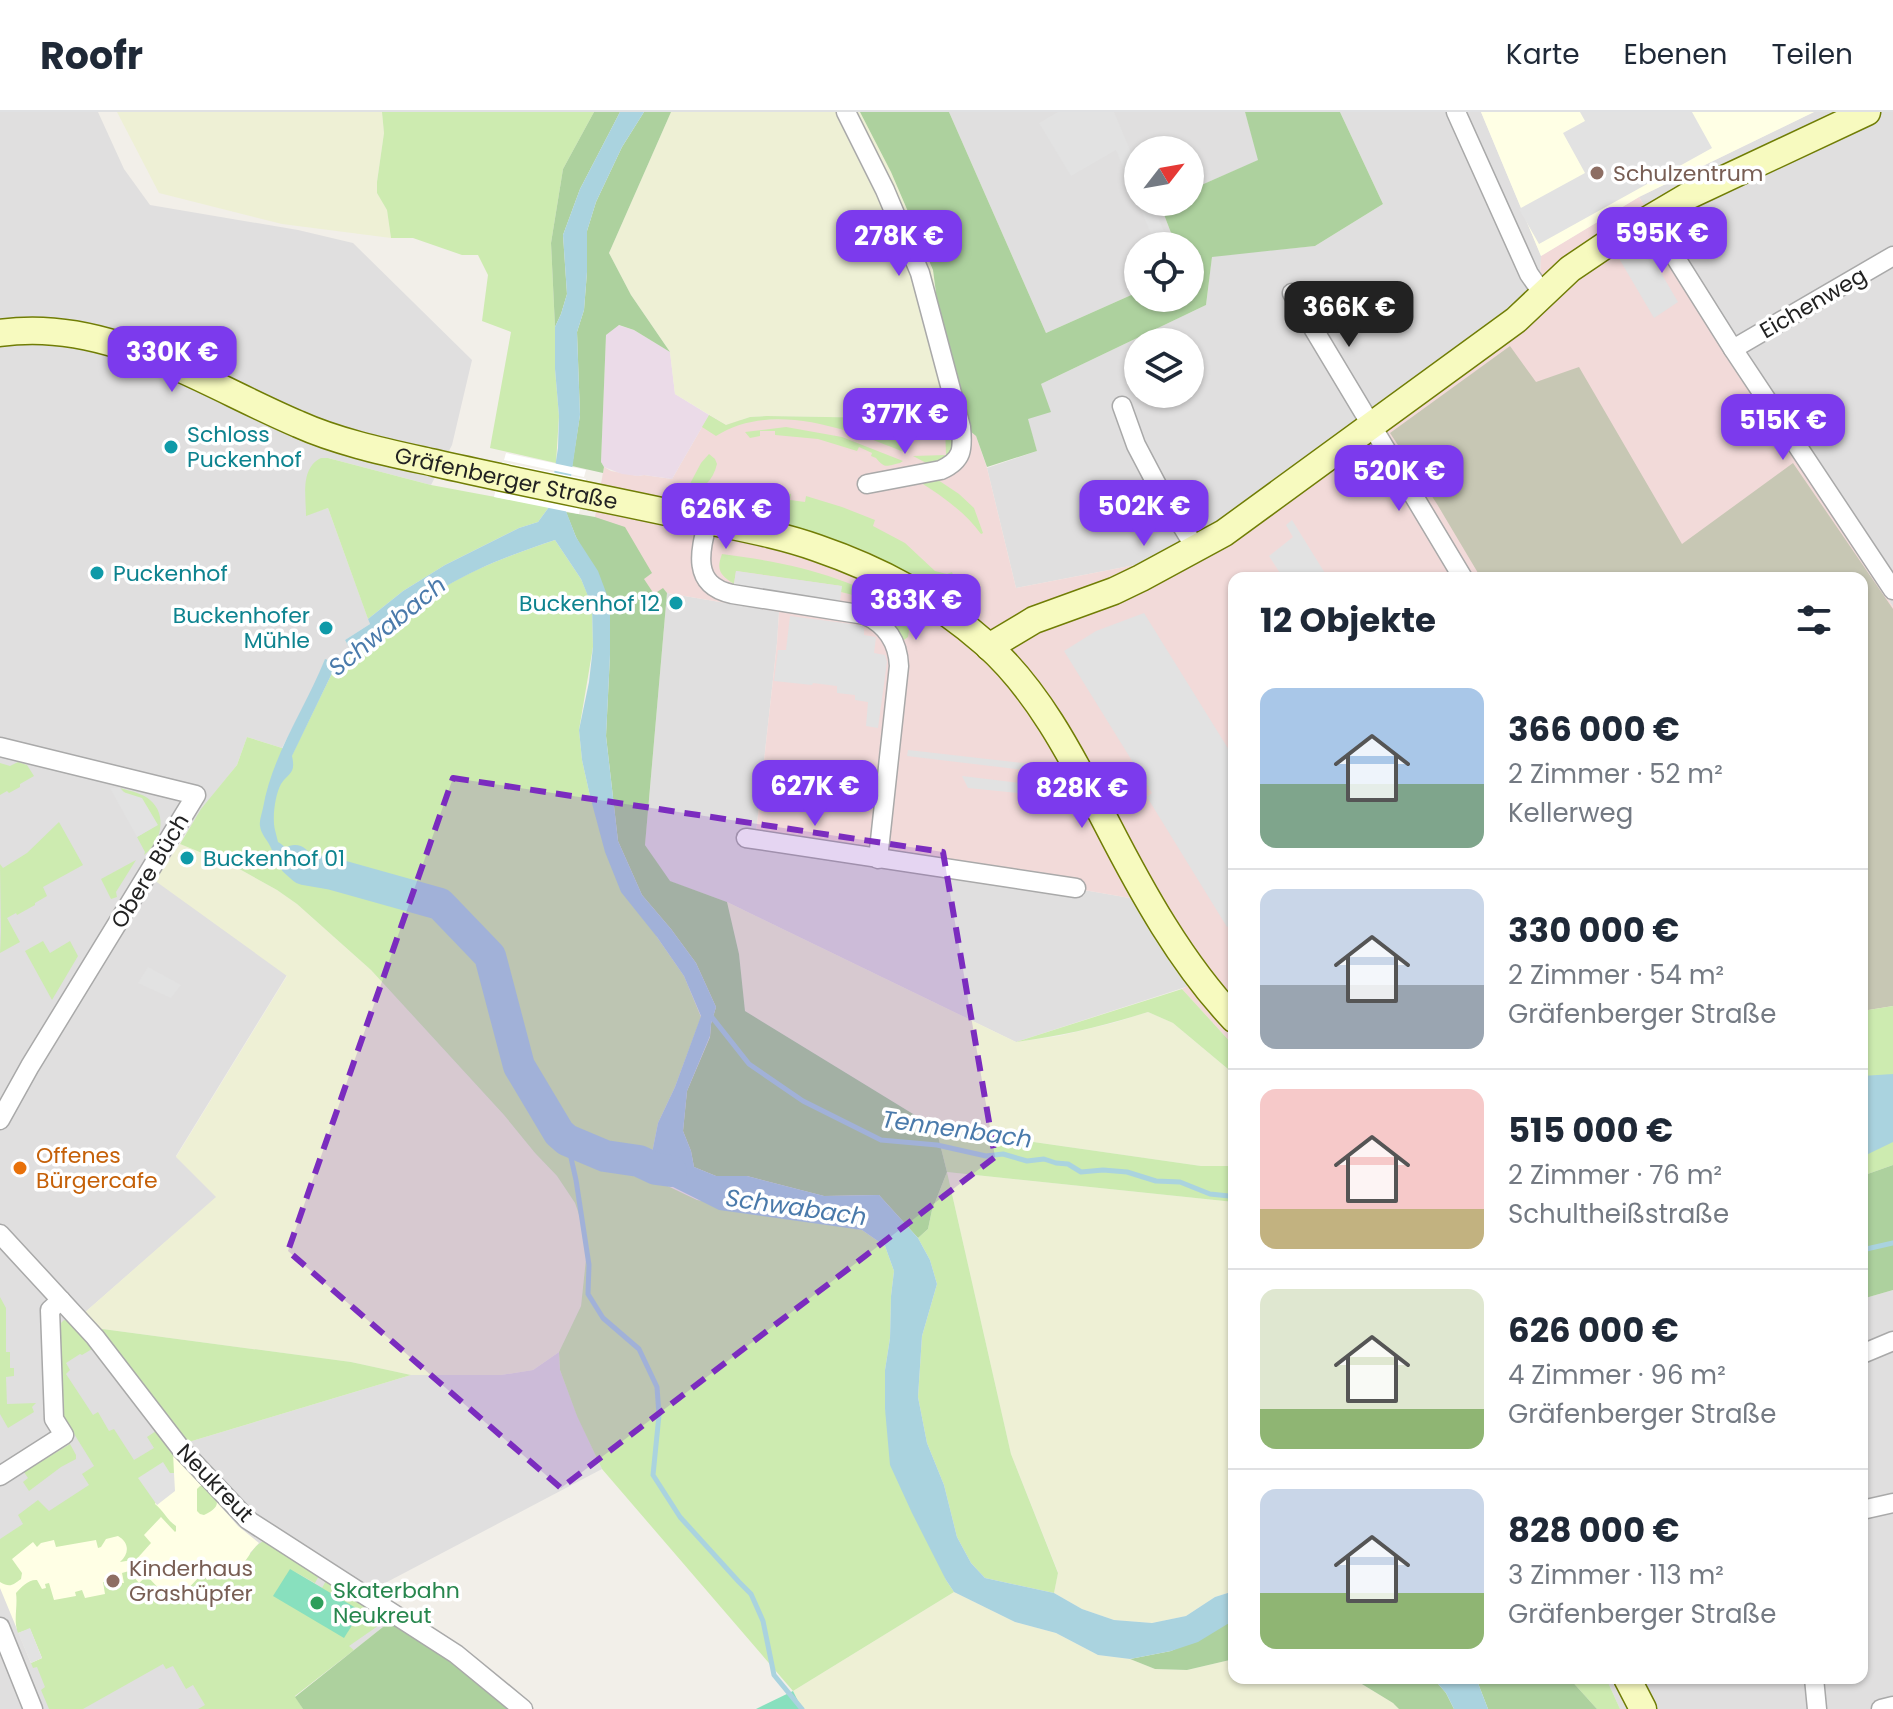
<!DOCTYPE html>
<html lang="de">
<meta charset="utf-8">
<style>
:root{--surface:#fff;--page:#f6f6f7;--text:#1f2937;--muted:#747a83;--line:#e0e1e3;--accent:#7c3aed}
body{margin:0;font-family:Poppins,sans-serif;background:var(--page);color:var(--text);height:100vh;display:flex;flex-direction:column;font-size:30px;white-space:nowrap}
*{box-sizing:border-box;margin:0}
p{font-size:26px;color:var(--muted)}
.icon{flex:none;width:44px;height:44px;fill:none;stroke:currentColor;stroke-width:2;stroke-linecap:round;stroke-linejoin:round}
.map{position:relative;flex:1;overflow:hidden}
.details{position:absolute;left:1228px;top:460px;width:640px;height:1112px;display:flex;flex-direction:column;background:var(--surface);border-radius:16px;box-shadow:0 2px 6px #0004}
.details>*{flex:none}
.needle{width:52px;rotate:59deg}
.controls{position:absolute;left:1124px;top:24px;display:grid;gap:16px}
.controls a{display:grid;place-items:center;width:80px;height:80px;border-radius:50%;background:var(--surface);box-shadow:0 2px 6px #0004;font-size:40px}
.price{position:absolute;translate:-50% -68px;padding:0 18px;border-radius:16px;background:var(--accent);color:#fff;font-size:26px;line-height:52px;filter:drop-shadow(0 2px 4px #0008)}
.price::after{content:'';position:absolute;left:50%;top:48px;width:24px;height:18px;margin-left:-12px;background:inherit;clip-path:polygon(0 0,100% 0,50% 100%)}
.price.active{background:#222;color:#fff}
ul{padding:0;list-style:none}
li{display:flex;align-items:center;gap:24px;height:200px;padding:0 32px}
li+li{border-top:2px solid var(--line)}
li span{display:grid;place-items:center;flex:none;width:224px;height:160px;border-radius:16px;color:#555}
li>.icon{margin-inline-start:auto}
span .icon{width:96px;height:96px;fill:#fffc;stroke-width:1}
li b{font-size:34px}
h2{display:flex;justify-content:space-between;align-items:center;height:96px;padding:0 32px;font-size:34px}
header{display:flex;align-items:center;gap:48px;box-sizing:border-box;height:112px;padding:0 40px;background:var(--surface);border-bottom:2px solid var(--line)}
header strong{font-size:38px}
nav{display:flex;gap:44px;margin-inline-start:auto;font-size:28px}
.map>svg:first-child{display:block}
</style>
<header>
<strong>Roofr</strong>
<nav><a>Karte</a><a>Ebenen</a><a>Teilen</a></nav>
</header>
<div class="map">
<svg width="1893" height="1597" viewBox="0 0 1893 1597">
<rect width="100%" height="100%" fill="#f2efe9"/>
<g fill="#e0dfdf" fill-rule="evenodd">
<polygon points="0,0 98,0 124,57 150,93 298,118 353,131 472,248 452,333 431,373 328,346 306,403 328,396 370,512 345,528 350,536 331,549 325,548 315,572 282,636 247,625 237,653 202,697 155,768 287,863 176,1044 217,1085 83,1202 182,1332 411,1263 501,1263 533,1258 559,1240 560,1258 577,1303 602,1357 368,1480 398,1503 354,1538 240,1467 211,1597 0,1597"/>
<polygon points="949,0 1245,0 1259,48 1190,78 1190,38 1138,38 1138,90 1164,90 1160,92 1176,134 1138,134 1138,180 1046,221"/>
<path d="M1340 0H1481L1541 144 1539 189 1192 442 1016 476 987 356 1037 339 1027 306 1041 272 1206 193 1212 144 1315 134 1383 92ZM1138 230H1190V282H1138Z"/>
<polygon points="1814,0 1893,0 1893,495 1733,234 1639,85"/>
<polygon points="667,481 779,500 777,531 756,721 1130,786 1169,847 1189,874 1016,930 727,790 669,769 645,733"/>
<polygon points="1893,1178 1893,1597 1620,1597 1606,1566 1862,1566 1862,1187"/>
</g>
<polygon fill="#f2dad9" points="1639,85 1733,234 1893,495 1893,894 1862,899 1862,466 1234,466 1234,934 1182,877 1188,874 1169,847 1130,786 756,721 777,531 779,500 667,481 663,477 654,483 643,467 651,461 595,405 604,355 611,359 638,364 644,363 672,367 709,303 726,313 736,308 952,304 976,324 987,356 1016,476 1192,442 1539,189 1541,144"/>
<polygon fill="#ebdbe8" points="618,213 634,218 670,240 675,282 709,303 672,367 644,363 638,364 622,362 604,355 601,350 606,223"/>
<g fill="#ffffe5">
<polygon points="1481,0 1814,0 1639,85 1541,144"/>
<polygon points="173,1340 238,1414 259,1431 250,1441 249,1447 201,1497 31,1551 0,1476 0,1446"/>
</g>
<polygon fill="#c7c7b4" points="1510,234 1536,270 1579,255 1682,432 1793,351 1893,497 1893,894 1862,899 1862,466 1481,466 1437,392 1390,321"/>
<g fill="#eef0d5">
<polygon points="117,0 382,0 384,21 377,70 377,81 387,97 391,126 282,112 159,81"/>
<polygon points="671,0 860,0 891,60 933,159 952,304 945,307 767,304 750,305 726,313 675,282 670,240 631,183 609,141"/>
<polygon points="180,732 234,754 277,778 297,792 371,858 504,1003 535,1041 557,1064 575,1091 584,1116 586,1147 581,1194 559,1240 533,1258 501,1263 411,1263 351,1250 95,1216 83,1202 216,1085 176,1045 287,864 154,768"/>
<polygon points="727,790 1016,930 1059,924 1113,911 1148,900 1173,911 1234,962 1234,1054 1201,1054 936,1016 745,899 739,842"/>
<polygon points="947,1060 1234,1090 1234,1479 1215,1485 1186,1504 1152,1511 1114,1508 1082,1497 1054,1481 1058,1460 1011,1342"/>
<polygon points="954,1480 1015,1510 1056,1521 1098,1543 1130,1547 1155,1557 1187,1558 1234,1547 1234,1566 1352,1566 1393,1591 1399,1597 802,1597 793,1579"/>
</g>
<g fill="#cdebb0">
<polygon points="382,0 594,0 563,57 551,131 555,215 555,257 559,304 556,351 490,336 511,220 482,209 488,163 478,143 462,143 413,126 391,126 387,98 377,81 377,70 384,21"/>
<path d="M709 303 726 313 750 305 767 304 944 307V304H952L954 341 932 354 913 344 946 343 945 315 911 314 910 332 906 341C850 318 773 288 716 324L702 315Z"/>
<path d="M786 315 842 325 903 349 900 351C886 354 885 357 876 346L871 344 872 341 859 335 857 339 818 327 775 323V319H760V324L750 326 745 320Z"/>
<path d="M709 342 715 347 717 352C713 369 702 379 684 383L701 351Z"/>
<path d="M321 346H328L431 373 549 395 538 410 519 416 445 453 403 479 368 507 328 396 306 404C306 384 300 356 321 346Z"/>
<path d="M935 366 959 382 974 396 983 421 981 422C964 399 942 384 918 369Z"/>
<path d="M748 379 754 385 757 386 783 381 791 382 790 388 805 390 806 384 842 395 875 408 873 414 905 431 935 459 947 462 952 460 954 466C932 483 892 451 870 441 844 430 816 420 789 413 775 409 759 409 747 401 739 396 739 389 740 380Z"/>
<path d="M555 428 581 467 592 493 593 535 579 618 582 648 590 684 657 825 684 864 701 905 675 975 658 1011 651 1046H632L634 1058 697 1088 862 1118 885 1134 894 1159 891 1184 890 1226 885 1258V1297L946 1468 954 1480 793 1579 602 1357 577 1304 560 1258 559 1240 581 1194 586 1147 584 1117 575 1091 557 1064 535 1041 504 1003 371 858 297 792 277 778 234 754 180 732 201 697 237 653 247 625 282 636 292 643 335 555 338 552 365 535 370 540C375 531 383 525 391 517 437 470 493 449 555 428Z"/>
<path d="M722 442C793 451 849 464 911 503L908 525 904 528C894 512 885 502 868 494L869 487 841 480V474L736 459 734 472C720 463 716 458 722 442Z"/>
<polygon points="18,650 27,653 34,664 20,672 20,675 9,681 7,679 0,683 0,651 10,654"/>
<path d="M120 676C130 679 142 681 150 688 168 703 161 731 144 743L145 740 137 725 157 713Z"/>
<polygon points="59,710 83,753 43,775 47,784 35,791 35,793 17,803 16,801 7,806 20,830 0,841 1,819 0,752 3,756 27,741"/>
<polygon points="136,748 116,780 117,785 111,787 101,767"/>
<polygon points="43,829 50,841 70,829 78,844 52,888 25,839"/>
<path d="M1182 877 1234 934V962L1173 911 1148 900C1104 914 1062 924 1016 930Z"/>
<polygon points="1893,894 1893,1053 1862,1064 1862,899"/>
<polygon points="936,1016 1201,1054 1234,1054 1234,1090 947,1060 1011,1342 1058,1461 1054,1481 985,1466 971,1451 957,1425 944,1373 927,1331 918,1285 922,1224 937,1172 930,1148 918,1126 928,1117 932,1098 947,1060"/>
<polygon points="0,1185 6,1196 6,1240 10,1240 10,1256 14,1256 14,1264 6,1265 7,1292 36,1291 32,1295 34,1300 8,1316 0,1302"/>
<path d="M64 1208 70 1209 92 1237 82 1243 80 1242 66 1251 70 1258 66 1262 93 1303 98 1300 109 1319 114 1317 134 1348 154 1336 147 1325 156 1319 173 1340 174 1361 171 1362 155 1392C163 1398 167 1408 176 1414V1419L175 1420 161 1405 144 1423 151 1431 134 1450 132 1448 120 1450C129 1442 130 1431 118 1424L106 1427 101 1435 98 1436 96 1428 56 1435 54 1428 41 1431 37 1435 33 1430 12 1447 22 1461 21 1467C13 1473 10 1476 0 1470V1427L23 1412 18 1403 38 1388 49 1399 89 1373 82 1362 94 1354 63 1304 59 1215 60 1212Z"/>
<polygon points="95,1216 351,1250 411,1263 182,1332"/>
<polygon points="70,1332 76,1343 76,1347 61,1355 29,1379 23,1370 28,1366 24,1360"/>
<path d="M200 1374H204C217 1387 225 1393 204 1403L200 1402 197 1399V1377Z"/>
<path d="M265 1428 320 1462 315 1471 290 1457 361 1499 322 1476 328 1465 388 1507 349 1534 354 1538 295 1584 303 1597H198L205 1593 193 1573 186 1577 173 1554 166 1557 163 1552 83 1597H49L41 1578 45 1575 37 1555 33 1556 31 1551 42 1546 30 1517 18 1521C13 1508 18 1495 16 1481 21 1475 29 1467 37 1468L42 1477 46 1476 45 1472 49 1471 54 1488 76 1484 75 1480 82 1478 85 1486 105 1482 103 1470 124 1471 122 1461 129 1459 139 1471 147 1464 164 1482 169 1478 178 1487 203 1461 207 1468 228 1456 232 1462C249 1451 249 1436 265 1428Z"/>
<polygon points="1569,1566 1606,1566 1620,1597 1597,1597"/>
</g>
<g fill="#add19e">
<polygon points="594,0 620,0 580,77 563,123 567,182 561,202 555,215 551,131 563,57"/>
<polygon points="644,0 671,0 609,141 631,183 670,240 634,218 619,213 606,223 601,350 604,355 603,361 572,354 580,303 577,220 584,198 587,160 587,119 596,90 622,35"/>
<polygon points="860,0 949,0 1046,221 1138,180 1138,186 1190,186 1190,134 1176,134 1160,92 1190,90 1190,78 1258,48 1245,0 1340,0 1383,92 1315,134 1212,145 1206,193 1041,272 1051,300 1028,307 1037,339 987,355 976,324 952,304 933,158 891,60"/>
<polygon points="566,400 595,405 625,415 652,461 644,467 654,482 663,476 667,481 645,733 670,769 727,790 739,842 745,899 936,1016 947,1060 932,1098 928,1117 918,1126 879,1083 824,1084 747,1064 716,1064 694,1055 691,1039 683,1019 687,979 710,925 711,912 716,895 696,851 671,817 642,783 618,729 606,624 610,543 610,491 576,425"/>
<polygon points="1893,1053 1893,1178 1862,1187 1862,1064"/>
<polygon points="398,1503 525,1597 303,1597 295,1585"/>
<polygon points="1234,1508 1234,1547 1187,1558 1155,1557 1130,1547 1171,1539"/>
<polygon points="1352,1566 1433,1566 1446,1581 1454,1597 1399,1597 1393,1591"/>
<polygon points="1476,1566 1569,1566 1597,1597 1488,1597"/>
</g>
<g fill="#88e0be">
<polygon points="290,1457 361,1499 344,1526 273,1484"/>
<polygon points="793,1579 802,1597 756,1597"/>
</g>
<g fill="#e2e2e2">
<polygon points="1058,0 1114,0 1138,57 1138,90 1152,90 1170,134 1156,134 1116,38 1071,64 1039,11"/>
<polygon points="1580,0 1692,0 1712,36 1539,132 1519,97 1585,61 1563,21 1585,9"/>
<polygon points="1642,128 1678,190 1654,206 1617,143"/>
<polygon points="1292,408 1328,466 1283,466 1269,444 1293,425 1286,413"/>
<polygon points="736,459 842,474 840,489 746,476 734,472"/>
<polygon points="1144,501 1234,646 1234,811 1227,815 1147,685 1152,681 1064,539 1096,519"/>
<polygon points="790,504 859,513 864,515 864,523 876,525 874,541 885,543 887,550 878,616 866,614 868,590 855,588 855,583 837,581 837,574 813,571 812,573 774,569 778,538 786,538"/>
<polygon points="908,638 1032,652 1032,659 907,644"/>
<polygon points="962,664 1044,674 1050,684 968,676"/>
<polygon points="110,676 120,676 123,680 142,686 158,713 137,725"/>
<polygon points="148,855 181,873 171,886 138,871"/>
<polygon points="163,1350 170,1361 174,1361 175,1379 157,1393 138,1366"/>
<polygon points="30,1516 42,1546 31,1551 18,1521"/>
</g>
<g fill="#aad3df">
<path d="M620 0H644L622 35 596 90 587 119V160L584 198 577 220 580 303 566 399 576 425 598 459 610 491V543L606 624 618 729 642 783 671 817 696 851 716 895 711 912 710 924 687 979 683 1019 691 1039 694 1055 716 1064H747L824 1084 879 1083 918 1126 930 1148 937 1172 922 1224 918 1285 927 1331 944 1373 957 1425 971 1451 985 1466 1054 1481 1082 1497 1114 1508 1152 1511 1186 1504 1215 1485 1234 1479V1508L1198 1530 1171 1539 1130 1547 1098 1543 1056 1521 1015 1510 954 1480 946 1468 912 1401 890 1353 885 1297V1258L890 1226 891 1184 894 1159 885 1134 862 1118 719 1098 661 1069 651 1046 658 1011 675 975 701 904 684 864 657 825 621 780 605 740 590 684 582 648 579 618 589 570 593 535 592 494 581 467 555 428C492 449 438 470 390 518 382 526 375 531 370 541L365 535 335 555 292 644C296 662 289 660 281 672 275 683 272 706 275 718 276 722 277 726 278 730 285 734 288 739 295 743 308 749 321 754 333 762 306 764 283 765 271 736 268 728 261 723 260 714 259 709 262 701 263 696 272 643 305 597 325 547L331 549 350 537 345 528 370 512 368 507 403 479 445 453 519 416 538 410 549 395 558 336 559 304 555 257V215L561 202 567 182 563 123 580 77Z"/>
<polygon points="1893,962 1893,1030 1862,1045 1862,964"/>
<polygon points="1433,1566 1476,1566 1488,1597 1454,1597 1446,1581"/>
</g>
<g fill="#fff">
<polygon points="506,341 586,358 584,365 504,348"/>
<polygon points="502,350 586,367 579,402 494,385"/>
</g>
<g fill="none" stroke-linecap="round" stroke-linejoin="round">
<g stroke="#aad3df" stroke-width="5">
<polyline points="711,904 749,952 803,989 881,1028 937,1033 986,1044 1003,1042 1027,1049 1044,1047 1056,1051 1068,1052 1081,1060 1103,1058 1127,1060 1156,1069 1180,1070 1210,1082 1229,1084 1234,1082"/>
<polyline points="567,1028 576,1068 589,1153 588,1182 603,1206 639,1237 657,1275 659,1303 653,1363 680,1405 739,1470 751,1482 763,1509 774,1563 802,1597"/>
<polyline points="1862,1138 1893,1131"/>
</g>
<polyline stroke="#aad3df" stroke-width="32" points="295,749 304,757 333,762 440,792 490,844 519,954 559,1021 567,1028 605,1044 639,1049 656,1057 671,1059"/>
<defs>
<g id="street">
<path d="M846 0 885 78 920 161 961 315C963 337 963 348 941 358L867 372"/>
<polyline points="1456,0 1529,162 1543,182"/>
<polyline points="1650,105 1733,237 1893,478"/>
<polyline points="1292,181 1463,466"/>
<polyline points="1733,237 1893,144"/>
<polyline points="1122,294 1136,333 1157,373 1196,437"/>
<path d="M708 409C700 439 691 473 732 482L865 503C887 513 898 530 899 554L878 747"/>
<polyline points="0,635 196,683 30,954 0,1008"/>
<polyline points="746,726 1076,776"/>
<polyline points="0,1122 95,1225 182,1338 248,1408 456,1542 523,1597"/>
<polyline points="1862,1242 1893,1229"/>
<polyline points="0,1364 64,1323 54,1307 50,1198 61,1188"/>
<polyline points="1862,1398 1893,1391"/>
<polyline points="0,1515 33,1597"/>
<polyline points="1814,1566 1817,1597"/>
<polyline points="1881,1597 1893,1594"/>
</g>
<g id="secondary">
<path id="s1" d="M0 221C107 205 204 272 298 312 340 331 390 341 435 351 518 370 602 386 685 404 729 414 775 421 817 436 881 458 935 487 986 532 1040 580 1074 649 1107 712 1142 780 1181 851 1234 907"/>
<polyline points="989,535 1034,508 1114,479 1141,466 1224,421 1516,208 1570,157 1610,130 1688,84 1867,0"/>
<polyline points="1627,1566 1643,1597"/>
</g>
</defs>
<use href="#street" stroke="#a9a9a9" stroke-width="21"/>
<use href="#secondary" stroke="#707d05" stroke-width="29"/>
<use href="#street" stroke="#fff" stroke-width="18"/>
<use href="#secondary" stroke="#f7fabf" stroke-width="26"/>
</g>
<path fill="#7b2cbf" fill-opacity="0.2" stroke="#7b2cbf" stroke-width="6" stroke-dasharray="16 10" stroke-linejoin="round" d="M453 666 943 740 995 1045 561 1376 288 1139Z"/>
<g fill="#8d6e63" stroke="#fff" stroke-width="3">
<circle cx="1597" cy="61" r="8"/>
<circle cx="113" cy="1469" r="8"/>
</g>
<g fill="#0f9aa8" stroke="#fff" stroke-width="3">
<circle cx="171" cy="335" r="8"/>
<circle cx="97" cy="461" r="8"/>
<circle cx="676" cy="491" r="8"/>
<circle cx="326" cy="516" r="8"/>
<circle cx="187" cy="746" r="8"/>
</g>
<circle fill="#e8710a" stroke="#fff" stroke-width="3" cx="20" cy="1056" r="8"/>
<circle fill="#2e9e5b" stroke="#fff" stroke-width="3" cx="317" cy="1491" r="8"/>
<g text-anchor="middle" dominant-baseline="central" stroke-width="7" stroke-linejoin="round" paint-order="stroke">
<g font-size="22" fill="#785e54" stroke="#fff" text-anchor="start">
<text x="1613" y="61">Schulzentrum</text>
<text x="129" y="1456">Kinderhaus<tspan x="129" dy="25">Grashüpfer</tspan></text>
</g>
<g font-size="22" fill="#222" stroke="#fff">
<text transform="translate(1813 191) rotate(-30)">Eichenweg</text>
<text stroke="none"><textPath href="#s1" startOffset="532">Gräfenberger Straße</textPath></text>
<text transform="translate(150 759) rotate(-59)">Obere Büch</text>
<text transform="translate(215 1371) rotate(46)">Neukreut</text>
</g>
<g font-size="22" fill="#0d838f" stroke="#fff" text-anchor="start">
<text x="187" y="322">Schloss<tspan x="187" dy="25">Puckenhof</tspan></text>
<text x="113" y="461">Puckenhof</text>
<text x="660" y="491" text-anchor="end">Buckenhof 12</text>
<text x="310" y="503" text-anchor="end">Buckenhofer<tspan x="310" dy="25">Mühle</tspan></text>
<text x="203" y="746">Buckenhof 01</text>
</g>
<g font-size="22" fill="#c56008" stroke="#fff" text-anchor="start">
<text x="36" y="1043">Offenes<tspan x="36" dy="25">Bürgercafe</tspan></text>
</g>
<g font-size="22" fill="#27864d" stroke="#fff" text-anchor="start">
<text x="333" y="1478">Skaterbahn<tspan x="333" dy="25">Neukreut</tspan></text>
</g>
<g font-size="24" font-style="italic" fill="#4a7aab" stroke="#fff">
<text transform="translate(387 514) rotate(-39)">Schwabach</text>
<text transform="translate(957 1017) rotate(8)">Tennenbach</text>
<text transform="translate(796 1095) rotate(8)">Schwabach</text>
</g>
</g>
</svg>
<div class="controls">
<a><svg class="needle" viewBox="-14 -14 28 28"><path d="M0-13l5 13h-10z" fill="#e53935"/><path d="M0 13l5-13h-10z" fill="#747a83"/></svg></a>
<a><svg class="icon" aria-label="locate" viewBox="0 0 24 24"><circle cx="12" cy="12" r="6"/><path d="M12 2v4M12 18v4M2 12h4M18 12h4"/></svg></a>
<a><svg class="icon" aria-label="layers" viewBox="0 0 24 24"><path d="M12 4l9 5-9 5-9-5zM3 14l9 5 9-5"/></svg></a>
</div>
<b class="price" style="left:1662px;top:163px">595K €</b>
<b class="price" style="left:899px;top:166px">278K €</b>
<b class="price active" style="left:1349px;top:237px">366K €</b>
<b class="price" style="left:172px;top:282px">330K €</b>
<b class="price" style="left:905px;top:344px">377K €</b>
<b class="price" style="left:1783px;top:350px">515K €</b>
<b class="price" style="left:1399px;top:401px">520K €</b>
<b class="price" style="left:1144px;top:436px">502K €</b>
<b class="price" style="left:726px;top:439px">626K €</b>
<b class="price" style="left:916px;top:530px">383K €</b>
<b class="price" style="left:815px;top:716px">627K €</b>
<b class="price" style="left:1082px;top:718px">828K €</b>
<section class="details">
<h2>12 Objekte<svg class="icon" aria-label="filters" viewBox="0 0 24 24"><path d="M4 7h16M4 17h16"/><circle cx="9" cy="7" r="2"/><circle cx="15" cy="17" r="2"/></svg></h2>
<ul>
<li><span style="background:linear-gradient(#a9c7e8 60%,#7fa58c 0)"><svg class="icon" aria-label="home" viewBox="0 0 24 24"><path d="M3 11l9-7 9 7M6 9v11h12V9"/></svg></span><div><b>366 000 €</b><p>2 Zimmer · 52 m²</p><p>Kellerweg</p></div></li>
<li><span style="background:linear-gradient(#c9d6e8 60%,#9aa5b1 0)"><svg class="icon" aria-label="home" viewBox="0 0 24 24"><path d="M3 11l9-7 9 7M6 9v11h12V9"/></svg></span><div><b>330 000 €</b><p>2 Zimmer · 54 m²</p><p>Gräfenberger Straße</p></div></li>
<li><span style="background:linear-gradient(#f6c9c9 75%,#c2b280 0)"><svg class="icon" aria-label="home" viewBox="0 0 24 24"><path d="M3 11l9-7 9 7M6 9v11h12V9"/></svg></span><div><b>515 000 €</b><p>2 Zimmer · 76 m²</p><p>Schultheißstraße</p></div></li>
<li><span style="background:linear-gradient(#dfe7d0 75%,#8fb573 0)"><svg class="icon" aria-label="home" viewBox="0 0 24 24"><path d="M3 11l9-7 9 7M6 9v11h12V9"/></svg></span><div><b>626 000 €</b><p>4 Zimmer · 96 m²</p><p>Gräfenberger Straße</p></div></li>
<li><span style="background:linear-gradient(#c9d6e8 65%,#8fb573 0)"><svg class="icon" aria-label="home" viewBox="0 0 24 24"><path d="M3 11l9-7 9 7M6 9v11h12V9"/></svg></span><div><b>828 000 €</b><p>3 Zimmer · 113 m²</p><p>Gräfenberger Straße</p></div></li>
</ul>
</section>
</div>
